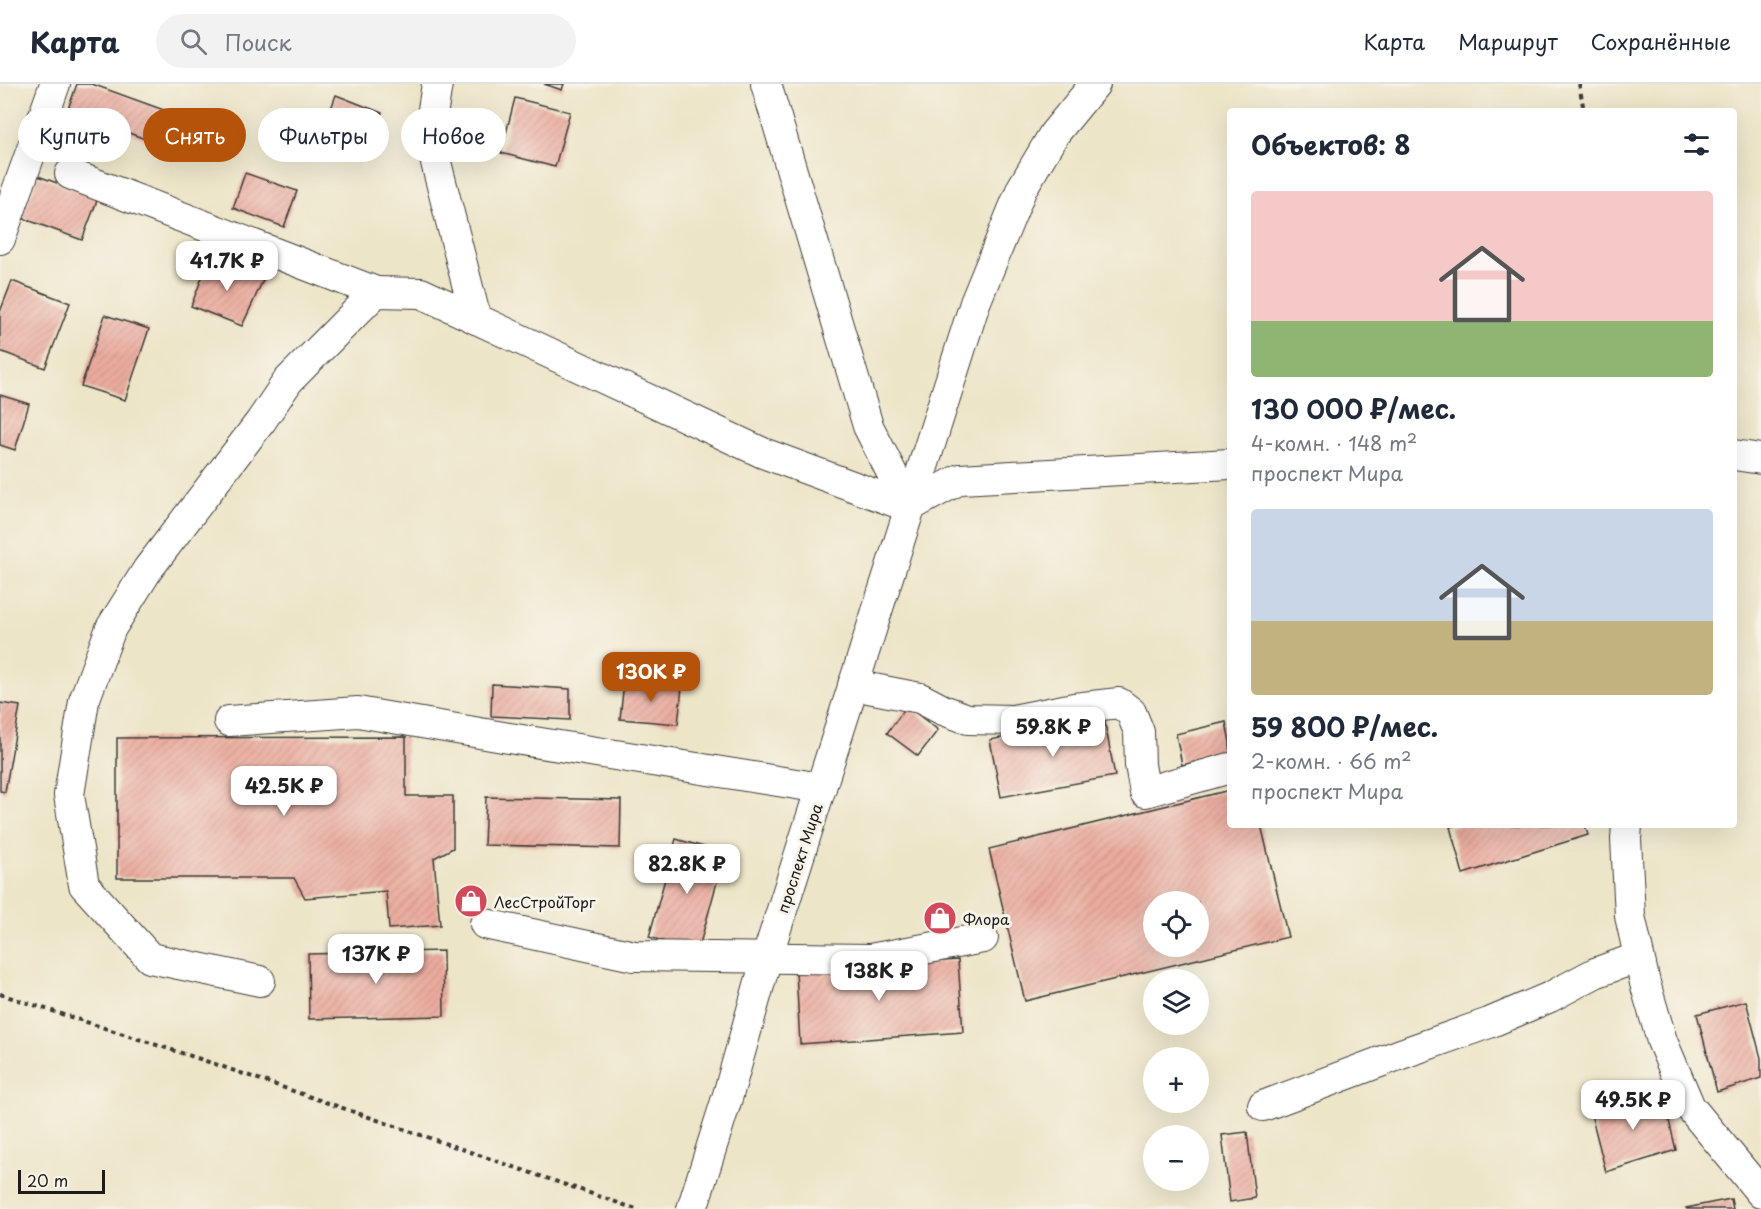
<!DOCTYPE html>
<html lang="ru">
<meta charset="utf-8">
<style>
:root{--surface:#fff;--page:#f2f2f3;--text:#1f2937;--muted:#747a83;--line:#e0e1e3;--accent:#b45309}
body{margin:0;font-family:"Playpen Sans",sans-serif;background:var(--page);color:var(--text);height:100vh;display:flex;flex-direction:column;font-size:22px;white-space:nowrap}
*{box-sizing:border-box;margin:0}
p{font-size:20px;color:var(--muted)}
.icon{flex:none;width:33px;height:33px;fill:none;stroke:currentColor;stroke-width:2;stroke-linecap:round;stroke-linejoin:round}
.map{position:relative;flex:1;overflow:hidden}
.sheet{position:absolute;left:1227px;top:24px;width:510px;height:720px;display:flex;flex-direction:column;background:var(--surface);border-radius:6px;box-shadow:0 6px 24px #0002}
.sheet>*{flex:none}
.guide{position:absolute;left:18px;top:24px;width:570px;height:54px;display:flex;gap:12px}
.controls{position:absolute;left:1143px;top:807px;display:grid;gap:12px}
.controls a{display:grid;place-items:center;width:66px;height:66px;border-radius:50%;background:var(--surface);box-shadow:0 6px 24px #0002;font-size:30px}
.scale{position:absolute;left:18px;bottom:15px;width:87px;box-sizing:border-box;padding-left:6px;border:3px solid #1c1c1c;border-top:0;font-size:16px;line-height:21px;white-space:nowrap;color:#1c1c1c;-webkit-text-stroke:4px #f7f3e8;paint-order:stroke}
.price{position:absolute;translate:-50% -51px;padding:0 14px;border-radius:12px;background:#fff;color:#222;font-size:20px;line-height:39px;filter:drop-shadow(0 2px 3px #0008)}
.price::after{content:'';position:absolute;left:50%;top:36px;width:18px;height:14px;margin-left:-9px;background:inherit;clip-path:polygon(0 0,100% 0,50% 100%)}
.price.current{background:var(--accent);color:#fff}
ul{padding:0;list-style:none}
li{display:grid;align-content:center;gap:12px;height:318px;padding:0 24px}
li span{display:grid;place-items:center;height:186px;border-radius:6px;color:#555}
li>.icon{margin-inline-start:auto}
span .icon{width:108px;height:108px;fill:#fffc;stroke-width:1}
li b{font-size:26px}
h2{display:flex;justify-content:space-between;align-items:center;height:72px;padding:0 24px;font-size:26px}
.pill{padding:0 21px;border-radius:27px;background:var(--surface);box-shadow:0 6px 24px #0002;font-size:21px;line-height:54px}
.pill.current{background:var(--accent);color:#fff}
header{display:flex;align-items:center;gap:36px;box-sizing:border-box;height:84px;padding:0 30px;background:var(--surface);border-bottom:2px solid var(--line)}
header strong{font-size:28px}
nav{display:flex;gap:33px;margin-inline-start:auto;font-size:21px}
.search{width:420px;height:54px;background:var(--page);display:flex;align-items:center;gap:15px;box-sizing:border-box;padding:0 21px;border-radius:33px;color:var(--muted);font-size:22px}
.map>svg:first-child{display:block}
</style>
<header>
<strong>Карта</strong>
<div class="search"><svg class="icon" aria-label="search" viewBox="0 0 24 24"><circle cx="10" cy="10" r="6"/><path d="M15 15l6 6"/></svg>Поиск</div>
<nav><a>Карта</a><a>Маршрут</a><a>Сохранённые</a></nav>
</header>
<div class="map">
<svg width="1761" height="1125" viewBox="0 0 1761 1125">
<defs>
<pattern id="building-hatch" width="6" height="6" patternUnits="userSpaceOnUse" patternTransform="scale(1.5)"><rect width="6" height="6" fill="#ebac9f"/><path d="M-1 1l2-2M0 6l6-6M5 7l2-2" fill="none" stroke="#c99388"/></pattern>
</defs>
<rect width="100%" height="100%" fill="#f7f3e8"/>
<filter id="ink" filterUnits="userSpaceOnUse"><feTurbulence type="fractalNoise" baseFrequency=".0167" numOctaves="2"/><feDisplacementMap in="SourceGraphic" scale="12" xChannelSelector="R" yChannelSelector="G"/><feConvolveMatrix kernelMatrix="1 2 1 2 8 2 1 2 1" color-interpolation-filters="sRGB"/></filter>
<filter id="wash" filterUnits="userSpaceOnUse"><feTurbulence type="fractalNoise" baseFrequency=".008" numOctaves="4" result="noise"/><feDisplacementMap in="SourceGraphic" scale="24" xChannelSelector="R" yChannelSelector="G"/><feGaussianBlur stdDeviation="1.35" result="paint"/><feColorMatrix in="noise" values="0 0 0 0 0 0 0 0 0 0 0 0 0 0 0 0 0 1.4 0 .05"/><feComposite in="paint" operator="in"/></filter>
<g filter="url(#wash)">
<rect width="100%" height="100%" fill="#ede5c8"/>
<g id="blocks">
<g fill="url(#building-hatch)" fill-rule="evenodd">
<polygon points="77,0 92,0 183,33 172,65 121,46 115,61 63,39"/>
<polygon points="544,0 564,0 562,6"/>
<polygon points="336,11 382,29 366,69 321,52"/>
<polygon points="515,14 570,28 555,83 501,69"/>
<polygon points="245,89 297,107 284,143 233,124"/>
<polygon points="38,92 98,114 82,156 22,134"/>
<polygon points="210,173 264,194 242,242 191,222"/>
<polygon points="12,197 70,219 45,284 0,267 0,228"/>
<polygon points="105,231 149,245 125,316 81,302"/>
<polygon points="0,311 29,320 15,366 0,361"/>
<polygon points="624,598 682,603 678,640 620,635"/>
<polygon points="492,600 570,605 570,636 491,632"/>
<polygon points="0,619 20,622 5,708 0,707"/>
<polygon points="907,622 938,646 918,672 887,649"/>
<polygon points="1104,634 1115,692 1001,713 990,656"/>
<polygon points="1226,638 1230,658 1230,670 1182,681 1176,650"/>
<polygon points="406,653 406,712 453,712 453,764 434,774 440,841 389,845 386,807 305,814 294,794 117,794 117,654"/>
<path d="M1230 706V741H1261L1288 853 1025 917 989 765ZM1154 818H1198V862H1154Z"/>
<polygon points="486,713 621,716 620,764 484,761"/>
<polygon points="1457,741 1585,741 1588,751 1463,790 1450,743"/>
<polygon points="676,755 725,769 698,867 649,853"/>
<polygon points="443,867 444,932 309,935 308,870"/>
<polygon points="958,876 963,948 800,960 796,887"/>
<polygon points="1746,917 1761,974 1761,994 1717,1008 1697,930"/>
<polygon points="1662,1007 1676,1066 1606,1088 1590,1026"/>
<polygon points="1247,1048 1255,1114 1230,1118 1222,1051"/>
<polygon points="1731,1115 1733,1125 1687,1125 1686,1124"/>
</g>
</g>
</g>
<g filter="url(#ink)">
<use href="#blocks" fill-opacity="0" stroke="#3b3a36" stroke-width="1.5"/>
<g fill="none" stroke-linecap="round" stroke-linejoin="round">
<defs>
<g id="minor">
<polyline points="437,0 429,51 476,235"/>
<polyline points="766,0 868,342 909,423"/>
<polyline points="70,90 376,208"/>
<polyline points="0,155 55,0"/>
<polyline points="1734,371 1761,375"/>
<polyline points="853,601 920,614 943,626 968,635 1013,636 1074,624 1119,619 1131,628 1139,648 1140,681 1145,708 1230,684"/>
<polyline points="229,637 358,628 503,653 821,704"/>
<polyline points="1627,741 1626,755 1630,832 1645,899 1662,957 1690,1023 1761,1109"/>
<polyline points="485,840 634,872 870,875 983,854"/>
<polyline points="260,897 150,874 84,801 69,711 84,617 111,544 148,485 261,337 288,297 376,208 421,209 763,369 909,423 960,395 1230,380"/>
<polyline points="1263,1022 1401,970 1489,939 1550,913 1595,889 1639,873"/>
<polyline points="692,1125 728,1011 767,873 975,219 1022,104 1054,50 1095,0"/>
</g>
</defs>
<use href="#minor" stroke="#3b3a36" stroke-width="32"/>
<g stroke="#3b3a36" stroke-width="4" stroke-dasharray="4.5 4.5" stroke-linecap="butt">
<polyline points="1579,0 1584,27"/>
<polyline points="0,910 203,976 636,1125"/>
</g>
<use href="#minor" stroke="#fff" stroke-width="30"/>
</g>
</g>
<defs>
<symbol id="shop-disc" viewBox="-11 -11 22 22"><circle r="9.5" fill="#d1495b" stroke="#f7f3e8"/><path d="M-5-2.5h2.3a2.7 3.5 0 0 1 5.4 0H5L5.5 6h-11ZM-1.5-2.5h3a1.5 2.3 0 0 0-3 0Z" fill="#fff"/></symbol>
</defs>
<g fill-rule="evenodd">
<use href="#shop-disc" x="452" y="798" width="38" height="38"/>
<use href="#shop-disc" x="921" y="815" width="38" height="38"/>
</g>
<g text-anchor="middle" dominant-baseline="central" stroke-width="6" stroke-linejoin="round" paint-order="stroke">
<g font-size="15" fill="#1c1c1c" stroke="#f7f3e8">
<text transform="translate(799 774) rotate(-72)">проспект Мира</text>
</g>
<g font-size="15" fill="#1c1c1c" stroke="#f7f3e8" text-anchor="start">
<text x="494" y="817">ЛесСтройТорг</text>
<text x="963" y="834">Флора</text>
</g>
</g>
</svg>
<div class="controls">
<a><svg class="icon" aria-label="locate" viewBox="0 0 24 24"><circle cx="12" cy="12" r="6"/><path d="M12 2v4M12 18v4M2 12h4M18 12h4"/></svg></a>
<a><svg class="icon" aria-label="layers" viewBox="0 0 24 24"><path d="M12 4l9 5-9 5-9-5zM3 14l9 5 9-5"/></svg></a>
<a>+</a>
<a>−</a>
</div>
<div class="scale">20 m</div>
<b class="price" style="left:227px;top:208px">41.7K ₽</b>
<b class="price current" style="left:651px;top:619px">130K ₽</b>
<b class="price" style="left:1053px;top:674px">59.8K ₽</b>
<b class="price" style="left:284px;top:733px">42.5K ₽</b>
<b class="price" style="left:687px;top:811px">82.8K ₽</b>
<b class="price" style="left:376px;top:901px">137K ₽</b>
<b class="price" style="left:879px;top:918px">138K ₽</b>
<b class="price" style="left:1633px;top:1047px">49.5K ₽</b>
<div class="guide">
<a class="pill">Купить</a>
<a class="pill current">Снять</a>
<a class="pill">Фильтры</a>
<a class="pill">Новое</a>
</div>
<section class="sheet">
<h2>Объектов: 8<svg class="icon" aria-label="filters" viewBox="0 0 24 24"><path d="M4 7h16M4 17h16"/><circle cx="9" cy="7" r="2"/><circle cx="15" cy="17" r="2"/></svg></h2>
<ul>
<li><span style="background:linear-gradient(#f6c9c9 70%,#8fb573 0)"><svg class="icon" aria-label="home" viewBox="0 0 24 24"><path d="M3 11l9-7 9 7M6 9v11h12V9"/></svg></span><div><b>130 000 ₽/мес.</b><p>4-комн. · 148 m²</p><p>проспект Мира</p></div></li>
<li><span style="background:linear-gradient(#c9d6e8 60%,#c2b280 0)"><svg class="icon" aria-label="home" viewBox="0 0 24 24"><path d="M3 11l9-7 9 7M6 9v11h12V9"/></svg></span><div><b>59 800 ₽/мес.</b><p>2-комн. · 66 m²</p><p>проспект Мира</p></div></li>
</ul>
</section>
</div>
